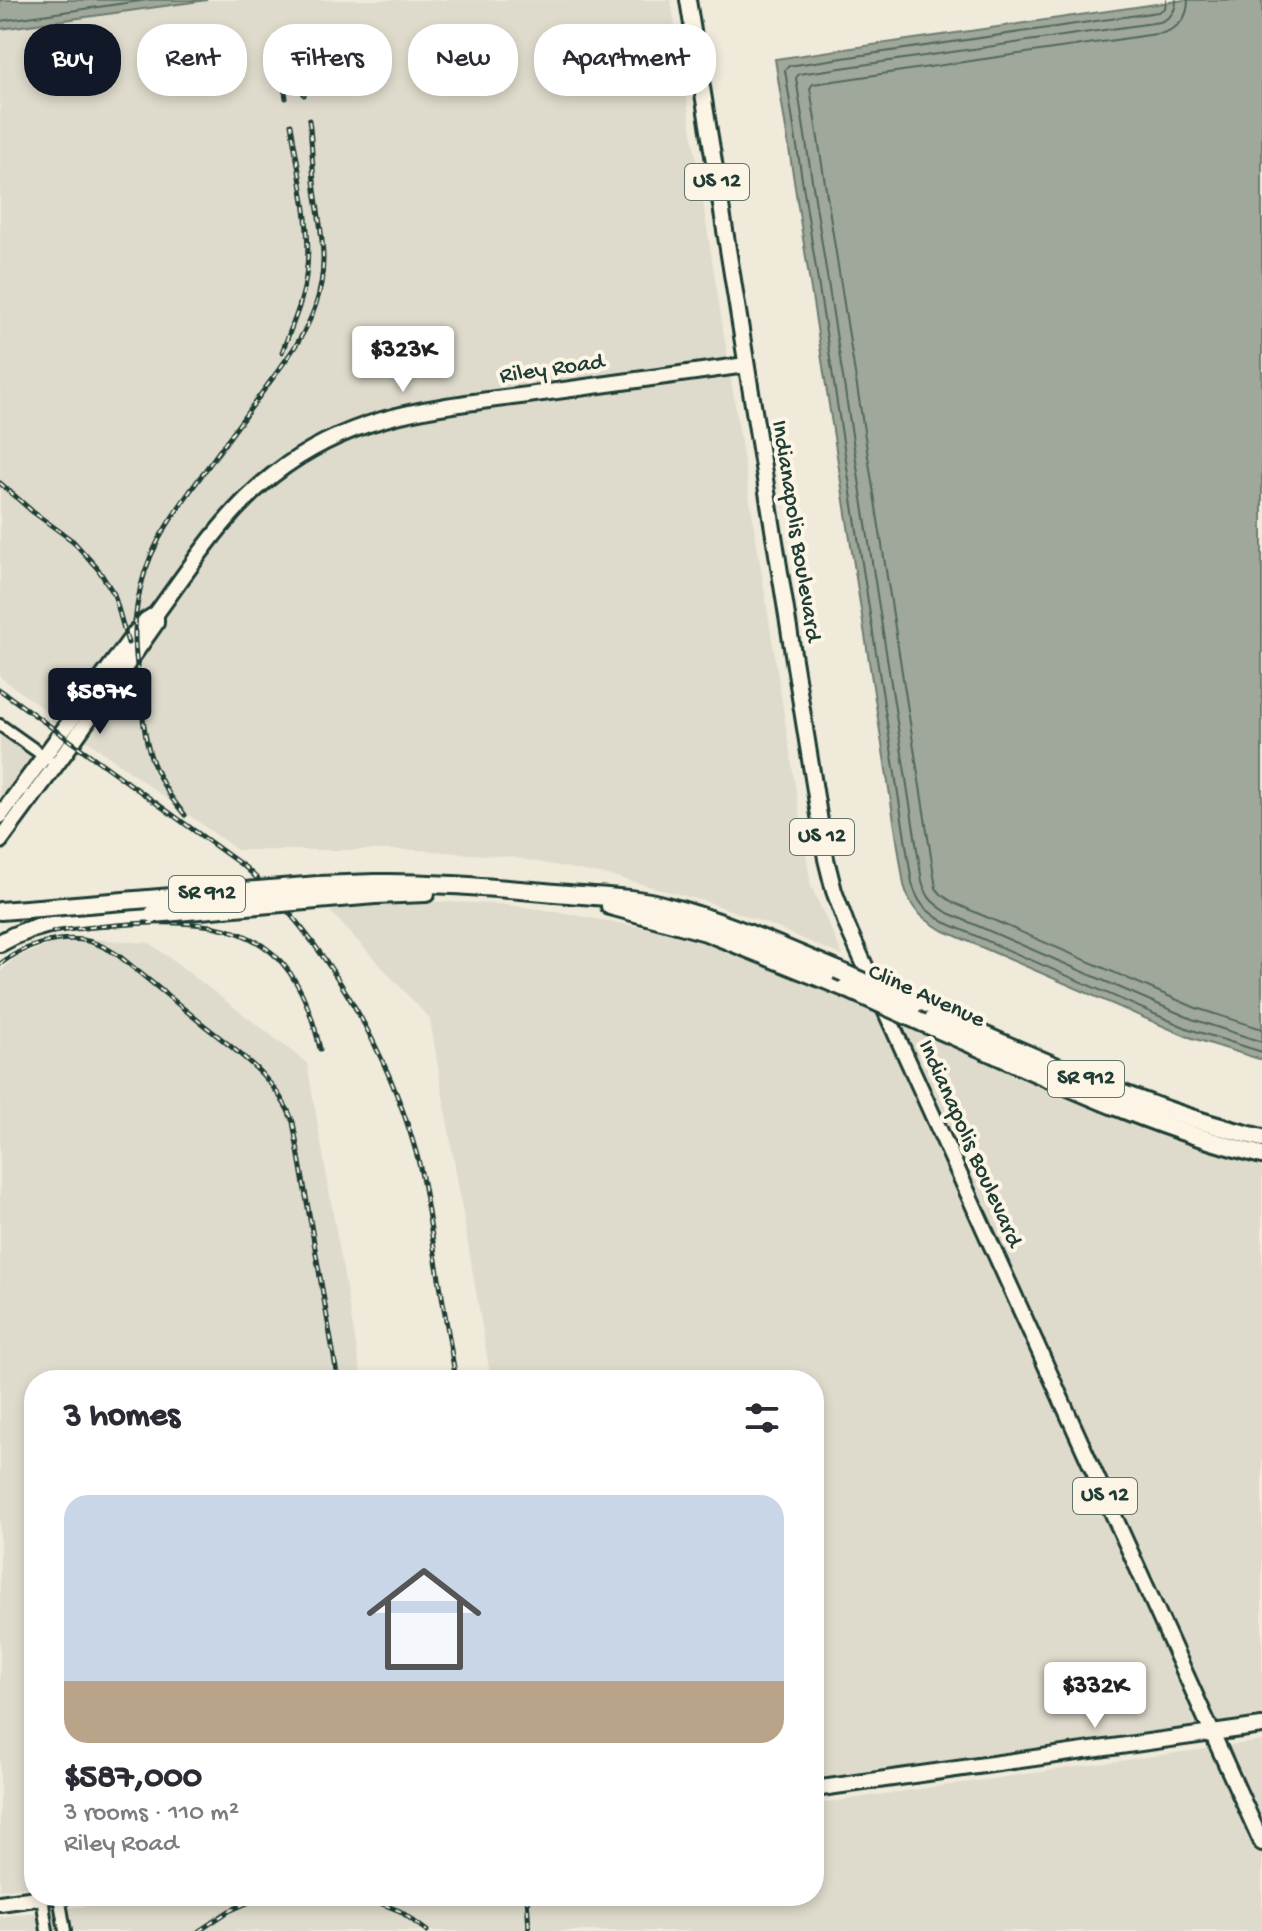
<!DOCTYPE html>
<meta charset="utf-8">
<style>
:root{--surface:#fff;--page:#f7f7f7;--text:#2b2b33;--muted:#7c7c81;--accent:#111827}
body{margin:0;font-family:"Gochi Hand",sans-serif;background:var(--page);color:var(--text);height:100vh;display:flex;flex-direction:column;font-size:30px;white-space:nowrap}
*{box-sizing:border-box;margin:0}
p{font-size:26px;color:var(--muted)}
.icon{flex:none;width:44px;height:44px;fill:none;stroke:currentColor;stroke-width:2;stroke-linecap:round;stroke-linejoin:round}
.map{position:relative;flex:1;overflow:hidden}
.drawer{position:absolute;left:24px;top:1370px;width:800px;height:536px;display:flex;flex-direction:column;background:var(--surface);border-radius:32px;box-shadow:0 4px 12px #0003}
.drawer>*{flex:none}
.hud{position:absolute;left:24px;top:24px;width:800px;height:72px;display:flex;gap:16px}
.price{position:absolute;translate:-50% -68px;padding:0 18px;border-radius:8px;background:#fff;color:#222;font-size:26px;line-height:52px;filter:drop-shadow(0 2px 4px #0008)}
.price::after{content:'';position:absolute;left:50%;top:48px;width:24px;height:18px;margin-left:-12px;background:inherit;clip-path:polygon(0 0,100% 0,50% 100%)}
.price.selected{background:var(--accent);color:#fff}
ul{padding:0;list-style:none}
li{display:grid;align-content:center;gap:16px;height:424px;padding:0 40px}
li span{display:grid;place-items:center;height:248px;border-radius:24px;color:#555}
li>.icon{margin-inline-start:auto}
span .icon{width:144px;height:144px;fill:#fffc;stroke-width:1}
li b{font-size:34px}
h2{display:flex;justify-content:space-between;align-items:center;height:96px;padding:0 40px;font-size:34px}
.chip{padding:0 28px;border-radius:32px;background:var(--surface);box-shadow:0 4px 12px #0003;font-size:28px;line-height:72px}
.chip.selected{background:var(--accent);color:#fff}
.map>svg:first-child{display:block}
</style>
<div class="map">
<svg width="1262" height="1931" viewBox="0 0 1262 1931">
<rect width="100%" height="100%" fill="#efeada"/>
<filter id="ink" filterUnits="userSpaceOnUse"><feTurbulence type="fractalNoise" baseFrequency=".0125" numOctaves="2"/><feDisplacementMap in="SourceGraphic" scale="16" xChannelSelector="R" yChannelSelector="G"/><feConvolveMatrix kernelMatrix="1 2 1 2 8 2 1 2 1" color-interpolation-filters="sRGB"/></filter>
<g filter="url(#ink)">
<g fill="#dedbcc">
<polygon points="207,0 671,0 811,886 843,956 768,924 711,903 616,877 512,857 419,850 237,850 0,677 0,29"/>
<polygon points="0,734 31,756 0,799"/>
<polygon points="396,900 497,904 540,909 652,929 713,946 851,1002 1075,1101 1144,1130 1218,1154 1262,1166 1262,1716 814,1779 814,1380 491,1380 430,1019 330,911 376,901"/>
<polygon points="95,939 150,943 307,1063 362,1380 34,1380 34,1886 0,1890 0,972 15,958 58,941"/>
<polygon points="1262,1741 1262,1931 0,1931 0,1917 163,1896 814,1896 814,1804"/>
</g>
<g fill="#9fa89a" stroke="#6c7d71" stroke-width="2">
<polygon points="0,0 207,0 0,29"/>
<path d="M1184 0H1262V1060L1186 1036 940 929C919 916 911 909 904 885L775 59Z"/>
</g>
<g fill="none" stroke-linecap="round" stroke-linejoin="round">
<g stroke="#52685d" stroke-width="2">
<path d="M1166 0 1165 8 1158 12 788 66 785 70 912 883C918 904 925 910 944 922L1189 1029 1262 1052"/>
<path d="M1176 0C1176 11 1171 18 1160 22L799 74 796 78 922 881C927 899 933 903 948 913L1192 1019 1262 1042"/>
<path d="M1188 0C1188 17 1179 28 1163 33L813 84 810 88 936 888 942 895 954 903 1196 1008 1262 1029"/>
<polyline points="0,21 147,0"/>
</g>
<defs>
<g id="minor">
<polyline points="0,725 48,759"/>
<polyline points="59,1896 65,1931"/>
<polyline points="42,1897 47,1931"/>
</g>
<g id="major">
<polyline points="688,0 826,859 834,891 847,926 1262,1843"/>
<path d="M0 816 135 633 146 620 156 614C192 565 225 512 273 475 356 410 442 407 542 393 610 384 678 374 746 365"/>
<polyline points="0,841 67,750 156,623 156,614"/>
<polyline points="814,1789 1262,1726"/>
<polyline points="0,1903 50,1896"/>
</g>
<g id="highway">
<path d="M375 883C440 882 504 889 569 894 601 897 635 897 666 906 725 921 781 947 837 970"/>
<polyline points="375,895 426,893"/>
<polyline points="610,906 706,932 845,988"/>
<polyline points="0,911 39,908"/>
<path d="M0 943C46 916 101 917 153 914"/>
<path d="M915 1005C1029 1054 1141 1109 1262 1138"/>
<path d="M923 1023C1034 1071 1144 1126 1262 1155"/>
</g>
</defs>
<use href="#minor" stroke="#1f3d34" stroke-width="16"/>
<use href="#major" stroke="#1f3d34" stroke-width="20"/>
<use href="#highway" stroke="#1f3d34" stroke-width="22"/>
<use href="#minor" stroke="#fcf5e5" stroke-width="10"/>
<use href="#major" stroke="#fcf5e5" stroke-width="14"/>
<use href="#highway" stroke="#fcf5e5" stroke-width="16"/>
<defs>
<g id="rail">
<polyline points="280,59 280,65"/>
<polyline points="297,59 304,95"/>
<polyline points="284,86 286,98"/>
<path d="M282 352C291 328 303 302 306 276 313 229 298 171 291 124"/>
<polyline points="0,483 33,512 73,541 98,569 114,594 128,643"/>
<path d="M138 686C142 705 143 724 147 743 153 770 167 794 185 815"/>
<path d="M0 690 246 868C325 940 387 1049 416 1152 424 1179 427 1208 432 1236 440 1284 448 1332 456 1380"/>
<path d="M141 697C137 667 132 636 137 606 145 550 172 516 204 472 223 446 242 420 261 394 281 366 304 339 315 307 331 261 319 227 314 181 312 161 312 141 309 120"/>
<path d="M53 932C84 927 115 925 146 923 248 919 297 945 320 1049"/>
<path d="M0 964C22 947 55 936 83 940 96 942 107 948 118 955 145 977 173 1000 200 1022 236 1051 277 1078 293 1122L338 1380"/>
<polyline points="362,1896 400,1911 427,1931"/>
<polyline points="527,1896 529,1931"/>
<polyline points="199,1931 229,1911 263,1896"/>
</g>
</defs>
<use href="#rail" stroke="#1f3d34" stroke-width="5"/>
<use href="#rail" stroke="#fcf5e5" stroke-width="2" stroke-dasharray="6" stroke-linecap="butt"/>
<defs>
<g id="highway-bridge">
<polyline points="39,908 318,885 375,883"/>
<polyline points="153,914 375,895"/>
<polyline points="837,970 915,1005"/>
<polyline points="845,988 923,1023"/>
</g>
</defs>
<use href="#highway-bridge" stroke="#1f3d34" stroke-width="22" stroke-linecap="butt"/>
<use href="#highway-bridge" stroke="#fcf5e5" stroke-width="16"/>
</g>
</g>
<g text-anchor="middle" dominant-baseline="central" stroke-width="8" stroke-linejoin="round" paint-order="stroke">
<g fill="#fcf5e5" stroke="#617469" stroke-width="2">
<rect x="685" y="164" width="64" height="36" rx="6"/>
<rect x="790" y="819" width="64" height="36" rx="6"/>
<rect x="169" y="876" width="76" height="36" rx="6"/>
<rect x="1048" y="1061" width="76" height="36" rx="6"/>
<rect x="1073" y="1478" width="64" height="36" rx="6"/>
</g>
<g font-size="22" font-weight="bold" fill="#1f3d34">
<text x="717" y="182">US 12</text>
<text x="822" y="837">US 12</text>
<text x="207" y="894">SR 912</text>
<text x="1086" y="1079">SR 912</text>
<text x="1105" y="1496">US 12</text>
</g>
<g font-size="24" fill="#1f3d34" stroke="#fcf5e5">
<text transform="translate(552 370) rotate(-8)">Riley Road</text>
<text transform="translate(795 531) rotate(81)">Indianapolis Boulevard</text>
<text transform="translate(926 997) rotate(24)">Cline Avenue</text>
<text transform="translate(969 1144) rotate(66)">Indianapolis Boulevard</text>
</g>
</g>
</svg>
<b class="price" style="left:403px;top:394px">$323K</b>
<b class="price selected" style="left:100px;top:736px">$587K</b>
<b class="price" style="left:1095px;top:1730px">$332K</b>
<div class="hud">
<a class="chip selected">Buy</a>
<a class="chip">Rent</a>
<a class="chip">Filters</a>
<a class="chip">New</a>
<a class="chip">Apartment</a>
</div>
<section class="drawer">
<h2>3 homes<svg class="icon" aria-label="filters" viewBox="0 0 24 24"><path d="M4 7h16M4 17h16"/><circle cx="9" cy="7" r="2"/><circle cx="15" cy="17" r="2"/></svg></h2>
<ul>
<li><span style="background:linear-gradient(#c9d6e8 75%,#b9a48a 0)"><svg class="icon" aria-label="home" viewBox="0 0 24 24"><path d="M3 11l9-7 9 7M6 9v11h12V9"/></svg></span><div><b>$587,000</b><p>3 rooms · 110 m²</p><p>Riley Road</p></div></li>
</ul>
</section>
</div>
